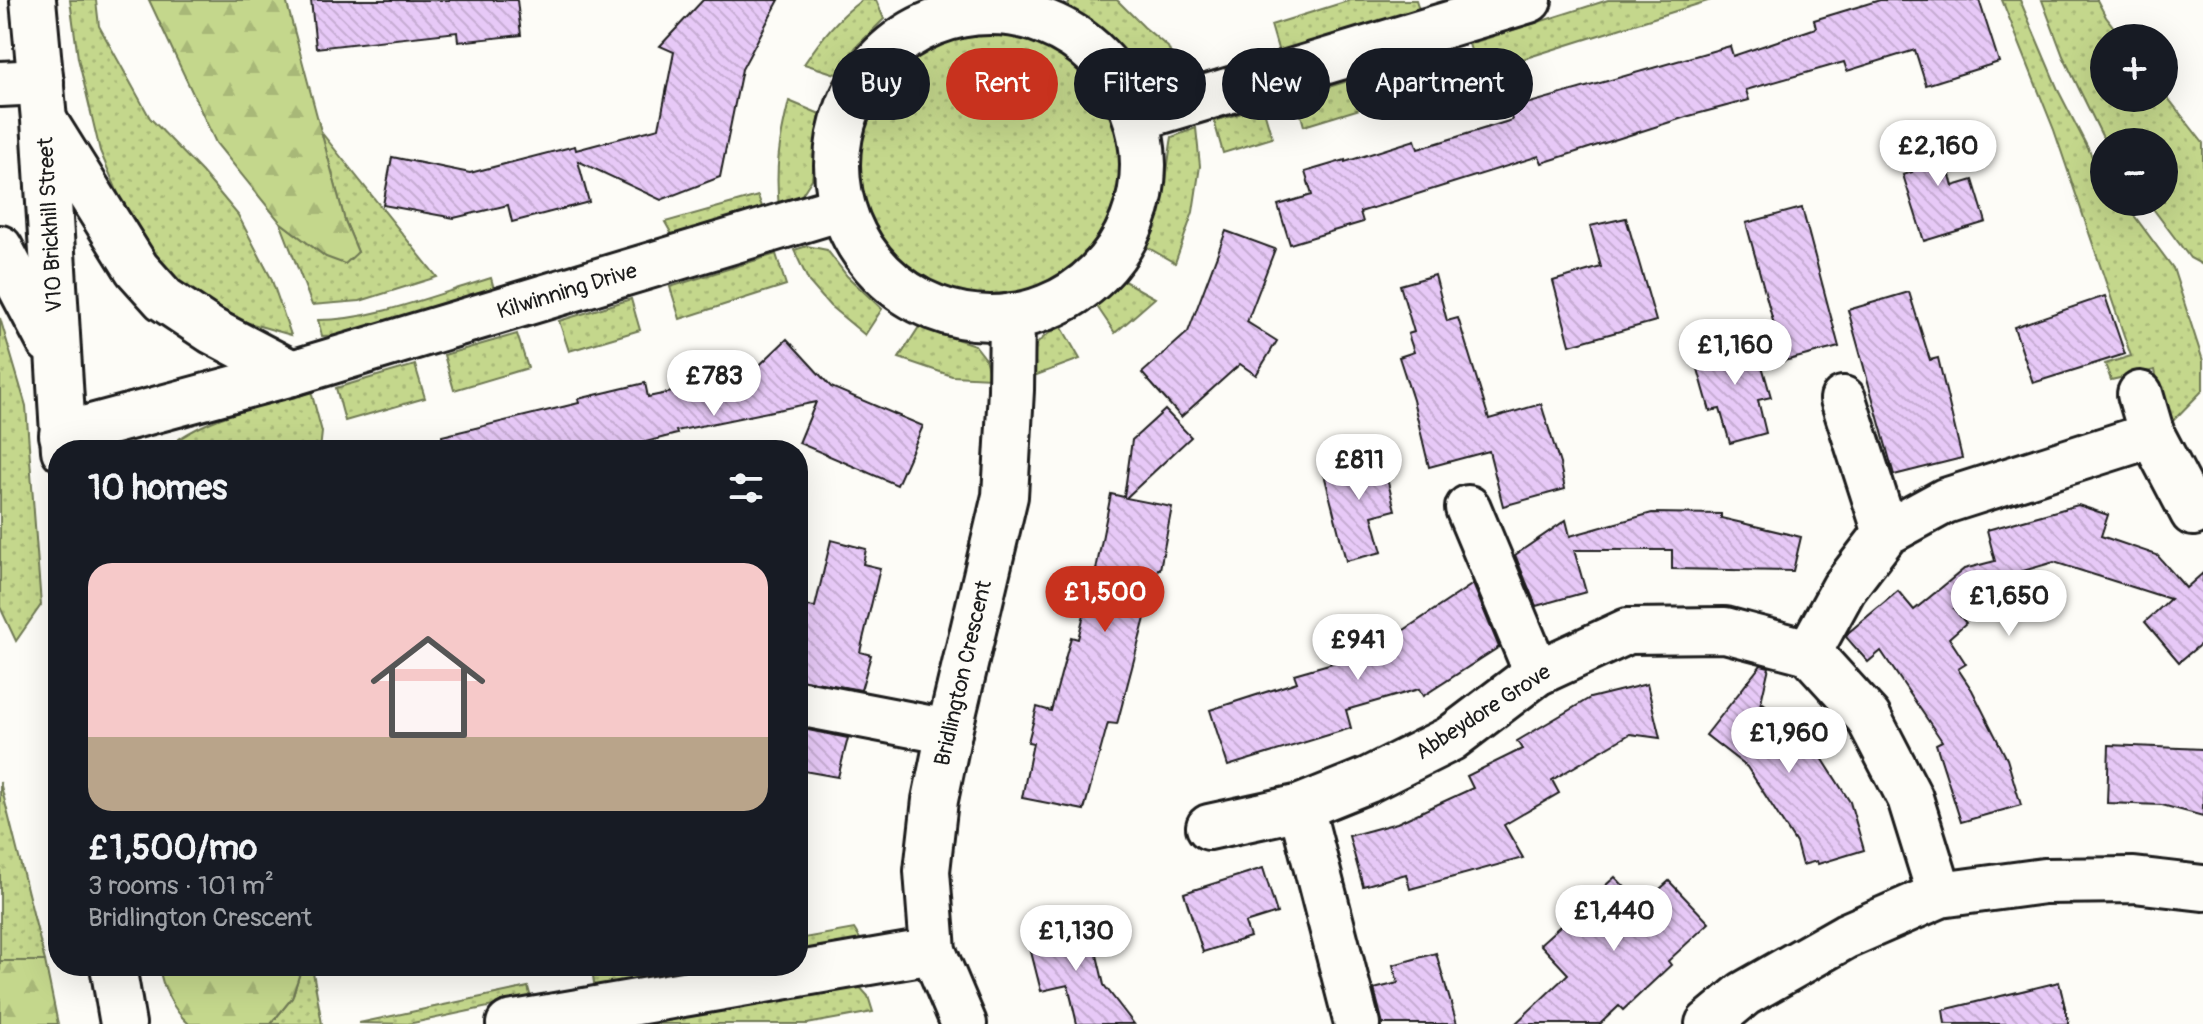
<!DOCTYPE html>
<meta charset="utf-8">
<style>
:root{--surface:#171b24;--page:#242831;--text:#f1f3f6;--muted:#9ea1a6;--line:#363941;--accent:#c8321e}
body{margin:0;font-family:Pangolin,sans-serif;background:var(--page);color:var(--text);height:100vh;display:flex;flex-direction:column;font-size:30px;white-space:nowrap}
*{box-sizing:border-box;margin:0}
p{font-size:26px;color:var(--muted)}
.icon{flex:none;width:44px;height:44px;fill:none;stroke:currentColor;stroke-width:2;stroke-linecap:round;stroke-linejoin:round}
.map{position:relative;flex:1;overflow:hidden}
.side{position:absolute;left:48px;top:440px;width:760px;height:536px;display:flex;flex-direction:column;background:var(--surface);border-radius:32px;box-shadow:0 8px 32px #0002}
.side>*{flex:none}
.hud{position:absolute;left:832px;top:48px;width:760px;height:72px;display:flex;gap:16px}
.tools{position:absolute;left:2090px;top:24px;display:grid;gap:16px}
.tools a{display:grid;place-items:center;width:88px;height:88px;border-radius:50%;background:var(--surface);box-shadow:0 8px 32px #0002;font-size:40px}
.price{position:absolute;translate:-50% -68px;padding:0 18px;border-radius:28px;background:#fff;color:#222;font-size:26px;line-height:52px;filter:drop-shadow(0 2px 4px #0008)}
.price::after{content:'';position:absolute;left:50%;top:48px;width:24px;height:18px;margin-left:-12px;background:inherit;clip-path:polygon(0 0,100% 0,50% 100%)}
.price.on{background:var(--accent);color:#fff}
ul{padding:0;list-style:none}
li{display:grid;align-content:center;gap:16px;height:424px;padding:0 40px}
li+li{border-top:2px solid var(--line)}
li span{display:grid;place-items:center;height:248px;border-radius:24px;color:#555}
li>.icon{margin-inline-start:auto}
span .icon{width:144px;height:144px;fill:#fffc;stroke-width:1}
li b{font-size:34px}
h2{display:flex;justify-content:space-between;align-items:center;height:96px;padding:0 40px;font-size:34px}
.tag{padding:0 28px;border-radius:36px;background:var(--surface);box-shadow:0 8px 32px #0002;font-size:28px;line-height:72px}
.tag.on{background:var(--accent);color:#fff}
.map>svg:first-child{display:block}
</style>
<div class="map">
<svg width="2203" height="1024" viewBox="0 0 2203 1024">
<defs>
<pattern id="grass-dots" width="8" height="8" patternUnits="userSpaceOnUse" patternTransform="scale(2)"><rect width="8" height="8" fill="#c4d78c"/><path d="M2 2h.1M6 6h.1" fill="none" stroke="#a8b878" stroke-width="1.8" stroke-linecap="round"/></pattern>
<pattern id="forest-firs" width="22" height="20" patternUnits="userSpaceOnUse" patternTransform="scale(2)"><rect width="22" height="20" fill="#c4d78c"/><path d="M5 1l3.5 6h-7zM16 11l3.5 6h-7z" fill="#a8b878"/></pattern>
<pattern id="building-back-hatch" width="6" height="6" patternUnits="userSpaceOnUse" patternTransform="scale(2)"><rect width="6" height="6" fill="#e7c9f7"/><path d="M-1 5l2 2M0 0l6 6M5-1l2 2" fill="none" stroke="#c6acd3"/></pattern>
</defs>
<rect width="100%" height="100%" fill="#fdfcf7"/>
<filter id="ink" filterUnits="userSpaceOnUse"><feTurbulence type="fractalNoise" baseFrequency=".0125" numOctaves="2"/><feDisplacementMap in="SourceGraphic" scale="16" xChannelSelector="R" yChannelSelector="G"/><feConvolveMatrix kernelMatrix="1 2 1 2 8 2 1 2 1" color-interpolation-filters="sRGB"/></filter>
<g filter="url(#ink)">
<g fill="url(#grass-dots)" stroke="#707a54" stroke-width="2">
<polygon points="70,0 96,0 99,26 150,118 202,172 238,215 271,278 291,335 242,321 179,285 132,226 100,151 78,58"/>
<path d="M862 0H876L884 19 856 47 836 74 804 64C821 39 837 18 862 0Z"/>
<path d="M1070 0H1117L1144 27 1168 47 1185 86C1161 91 1146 86 1131 66 1128 60 1126 54 1122 49 1109 32 1085 20 1067 9Z"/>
<polygon points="1351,0 1416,0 1420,12 1280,56 1271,25"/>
<polygon points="1608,0 1711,0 1478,73 1469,44"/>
<polygon points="2002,0 2020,0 2059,92 2097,166 2104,176 2104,202 2124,202 2173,268 2203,361 2203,390 2167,427 2155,370 2111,380 2105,364 2131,356 2054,130"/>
<polygon points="2042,0 2097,0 2106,17 2122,38 2104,38 2104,98 2164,98 2164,93 2203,143 2203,265 2190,258 2148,202 2164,202 2164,142 2105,142 2063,56"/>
<circle cx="988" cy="164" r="132"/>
<polygon points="1436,54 1445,83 1304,126 1296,97"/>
<path d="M789 101 820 114 812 179 801 196 779 208C775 168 779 141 789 101Z"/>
<polygon points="1263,107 1272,138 1223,153 1214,121"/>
<path d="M1196 128 1200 166 1193 212 1175 263 1147 247C1152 232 1159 218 1162 203 1167 182 1168 158 1172 137Z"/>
<polygon points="321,132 437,277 360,301 312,305 280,222 326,257 358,252 345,221"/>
<polygon points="758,196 764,212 674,238 665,222"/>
<polygon points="807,246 827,250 847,276 882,309 865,335 830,306 809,282 794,250"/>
<polygon points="776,254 786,285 680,319 670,287"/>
<path d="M491 278 495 292 347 335 322 336 318 320C374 320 437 294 491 278Z"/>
<polygon points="1124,281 1155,298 1115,333 1096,305"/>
<polygon points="631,299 640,330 569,351 559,321"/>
<polygon points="0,318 26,406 41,605 16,641 0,607"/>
<path d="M1061 326 1080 359 1031 377C1031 345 1034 342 1061 326Z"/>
<polygon points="919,327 975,345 985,358 990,378 952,376 899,358"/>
<polygon points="517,334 528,368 454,390 444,355"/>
<polygon points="415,365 425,398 345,421 336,388"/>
<path d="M311 391 322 432 320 450H165C201 417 264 405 311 391Z"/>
<polygon points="0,782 45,961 0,961"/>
<polygon points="854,929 862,942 798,953 798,939"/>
<polygon points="302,966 312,966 322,1024 271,1024 292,998"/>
<polygon points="646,966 728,966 595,990 593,976"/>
<polygon points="857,984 868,996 873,1012 807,1024 639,1024 659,1014"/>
<polygon points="528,987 531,998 408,1024 359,1023"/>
</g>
<g fill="url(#forest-firs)" stroke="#707a54" stroke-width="2">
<polygon points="149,0 286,0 345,221 358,252 345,264 326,257 280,222 216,143"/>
<polygon points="0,961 45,961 58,1024 0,1024"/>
<path d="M159 966H302L292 998 271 1024H189C173 1010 162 987 159 966Z"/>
</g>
<g fill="url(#building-back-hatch)" stroke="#1c1c1c" stroke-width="2">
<polygon points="311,0 517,0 521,35 458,42 457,32 316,48"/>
<polygon points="703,0 779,0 742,69 720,177 661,200 578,161 589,202 512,222 508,205 454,218 383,205 392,157 470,173 575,146 576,150 659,128 674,52 660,46"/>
<polygon points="1880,0 1979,0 1999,62 1926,85 1915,50 1847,71 1844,62 1746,90 1749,100 1689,116 1542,163 1539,156 1360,212 1363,222 1290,244 1278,205 1312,195 1305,172 1345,160 1345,162 1415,140 1418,149 1512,120 1509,109 1730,46 1733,56 1816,28 1814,20"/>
<polygon points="1936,125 1953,186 1973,180 1986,222 1924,241 1903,175 1912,172 1901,135"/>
<polygon points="1802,208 1839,347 1784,361 1746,223"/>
<polygon points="1626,218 1656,321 1570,345 1553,281 1601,267 1590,226"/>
<polygon points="1226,231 1275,249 1247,322 1277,341 1256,375 1240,364 1181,417 1142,373 1188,332"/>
<polygon points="1435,275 1447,321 1458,318 1489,419 1541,404 1560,464 1565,489 1503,506 1489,451 1429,467 1413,400 1399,357 1414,352 1408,334 1414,332 1400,285"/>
<polygon points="1909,292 1930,360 1938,358 1962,458 1894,475 1848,310"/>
<polygon points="2105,296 2125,354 2033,383 2014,327"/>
<polygon points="1754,338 1771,397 1758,400 1766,433 1730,443 1720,409 1710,411 1694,355"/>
<polygon points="787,339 831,387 923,426 897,485 799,443 816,402 676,431 677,434 614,450 443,450 442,436 579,403 578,399 645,383 648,397 748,376"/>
<polygon points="1165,410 1191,437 1126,498 1172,507 1160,569 1158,569 1117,724 1108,723 1084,810 1022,798 1033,743 1028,742 1037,707 1051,711 1071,637 1078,639 1087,602 1111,608 1120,580 1096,570 1111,494 1124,497 1132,440"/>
<polygon points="1380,451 1395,510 1372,516 1382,552 1346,561 1322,466"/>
<polygon points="2078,505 2108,515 2101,536 2157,555 2186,588 2203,573 2203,642 2179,662 2145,622 2170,599 2054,562 2009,575 2014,592 1954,609 1966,623 1949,638 1966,664 1958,669 1972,690 2007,759 2021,805 1961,822 1936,744 1942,741 1881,651 1868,662 1846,637 1849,632 1898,591 1914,610 1964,569 1995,561 1987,530"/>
<polygon points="1652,513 1721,514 1721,518 1801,537 1793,571 1672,569 1672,550 1574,550 1586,592 1536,606 1515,555 1566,520 1570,536"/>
<polygon points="831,540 866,549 863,564 880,568 860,652 871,655 861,690 798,679 798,645 808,606 815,607"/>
<polygon points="1473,584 1499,647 1423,696 1419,689 1346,710 1351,728 1228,766 1210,710 1297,682 1294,674 1371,652"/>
<polygon points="1761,665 1769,667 1760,706 1763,703 1810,739 1850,802 1864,850 1818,864 1817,861 1802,865 1796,843 1747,767 1706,735"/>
<polygon points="1647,684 1660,738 1630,734 1552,780 1559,793 1504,825 1523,858 1410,889 1406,874 1363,886 1349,836 1397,823 1473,788 1467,776 1522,749 1517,741 1590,698"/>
<polygon points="798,728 848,738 838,777 798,770"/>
<polygon points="2109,745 2203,749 2203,816 2162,805 2107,803"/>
<polygon points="1263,868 1277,913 1245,923 1250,937 1203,952 1184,893"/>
<polygon points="1615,877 1642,905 1669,881 1709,923 1668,961 1671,965 1623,1010 1619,1006 1600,1024 1515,1024 1568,974 1540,944"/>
<polygon points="1051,915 1061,928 1089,921 1104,985 1134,1024 1077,1024 1068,985 1041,991 1027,936 1054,929"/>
<polygon points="1436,953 1457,1024 1383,1024 1374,989 1398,983 1393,965"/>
<polygon points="2059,982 2069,1024 1945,1024 1943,1010"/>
</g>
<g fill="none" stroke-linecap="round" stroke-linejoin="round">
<defs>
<g id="minor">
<polyline points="33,0 44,120 64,450"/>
<circle cx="990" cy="165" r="153"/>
<polyline points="0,84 41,82"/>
<polyline points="1138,118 1529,0"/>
<polyline points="47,125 137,269 164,299 212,331 292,373"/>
<polyline points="0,248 49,341"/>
<polyline points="2140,394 2152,435"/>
<polyline points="1843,399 1886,533"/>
<polyline points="62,435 292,373 842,208"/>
<polyline points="1468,508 1537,673"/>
<polyline points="1809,652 1844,588 1886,533 1945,501 2152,435 2193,513"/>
<polyline points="798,703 949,732"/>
<polyline points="1301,807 1357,1024"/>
<polyline points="1209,827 1301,807 1368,780 1450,739 1537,673 1628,631 1725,630 1809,652 1868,717 1910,798 1940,895"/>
<polyline points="113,966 123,1024"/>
<polyline points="509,1024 933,951"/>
<polyline points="964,1024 933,951 927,871 935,800 949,732 1005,496 1011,390 1012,316"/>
<polyline points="1708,1024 1744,994 1846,936 1940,895 2044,881 2134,880 2203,888"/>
</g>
</defs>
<use href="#minor" stroke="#1c1c1c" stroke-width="50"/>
<use href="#minor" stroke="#fdfcf7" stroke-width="44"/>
</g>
</g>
<g text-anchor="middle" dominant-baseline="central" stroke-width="8" stroke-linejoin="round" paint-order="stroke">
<g font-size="22" fill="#1c1c1c" stroke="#fdfcf7">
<text transform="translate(50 225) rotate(-93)">V10 Brickhill Street</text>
<text transform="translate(567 291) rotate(-17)">Kilwinning Drive</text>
<text transform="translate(963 673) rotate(-77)">Bridlington Crescent</text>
<text transform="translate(1483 712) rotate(-33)">Abbeydore Grove</text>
</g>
</g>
</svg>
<div class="tools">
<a>+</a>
<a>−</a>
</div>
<b class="price" style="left:1938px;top:188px">£2,160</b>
<b class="price" style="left:1735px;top:387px">£1,160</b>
<b class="price" style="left:714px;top:418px">£783</b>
<b class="price" style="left:1359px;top:502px">£811</b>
<b class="price on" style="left:1105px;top:634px">£1,500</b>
<b class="price" style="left:2009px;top:638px">£1,650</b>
<b class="price" style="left:1358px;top:682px">£941</b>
<b class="price" style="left:1789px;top:775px">£1,960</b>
<b class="price" style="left:1614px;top:953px">£1,440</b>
<b class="price" style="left:1076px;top:973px">£1,130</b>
<div class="hud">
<a class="tag">Buy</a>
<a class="tag on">Rent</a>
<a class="tag">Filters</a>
<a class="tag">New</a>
<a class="tag">Apartment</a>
</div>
<section class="side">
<h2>10 homes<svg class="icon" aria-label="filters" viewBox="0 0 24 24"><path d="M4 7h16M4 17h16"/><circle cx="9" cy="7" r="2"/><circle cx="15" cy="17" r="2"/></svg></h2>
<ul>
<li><span style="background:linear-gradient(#f6c9c9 70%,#b9a48a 0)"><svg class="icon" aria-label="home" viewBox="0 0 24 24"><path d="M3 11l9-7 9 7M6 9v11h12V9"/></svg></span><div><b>£1,500/mo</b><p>3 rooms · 101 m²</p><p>Bridlington Crescent</p></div></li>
</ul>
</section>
</div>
